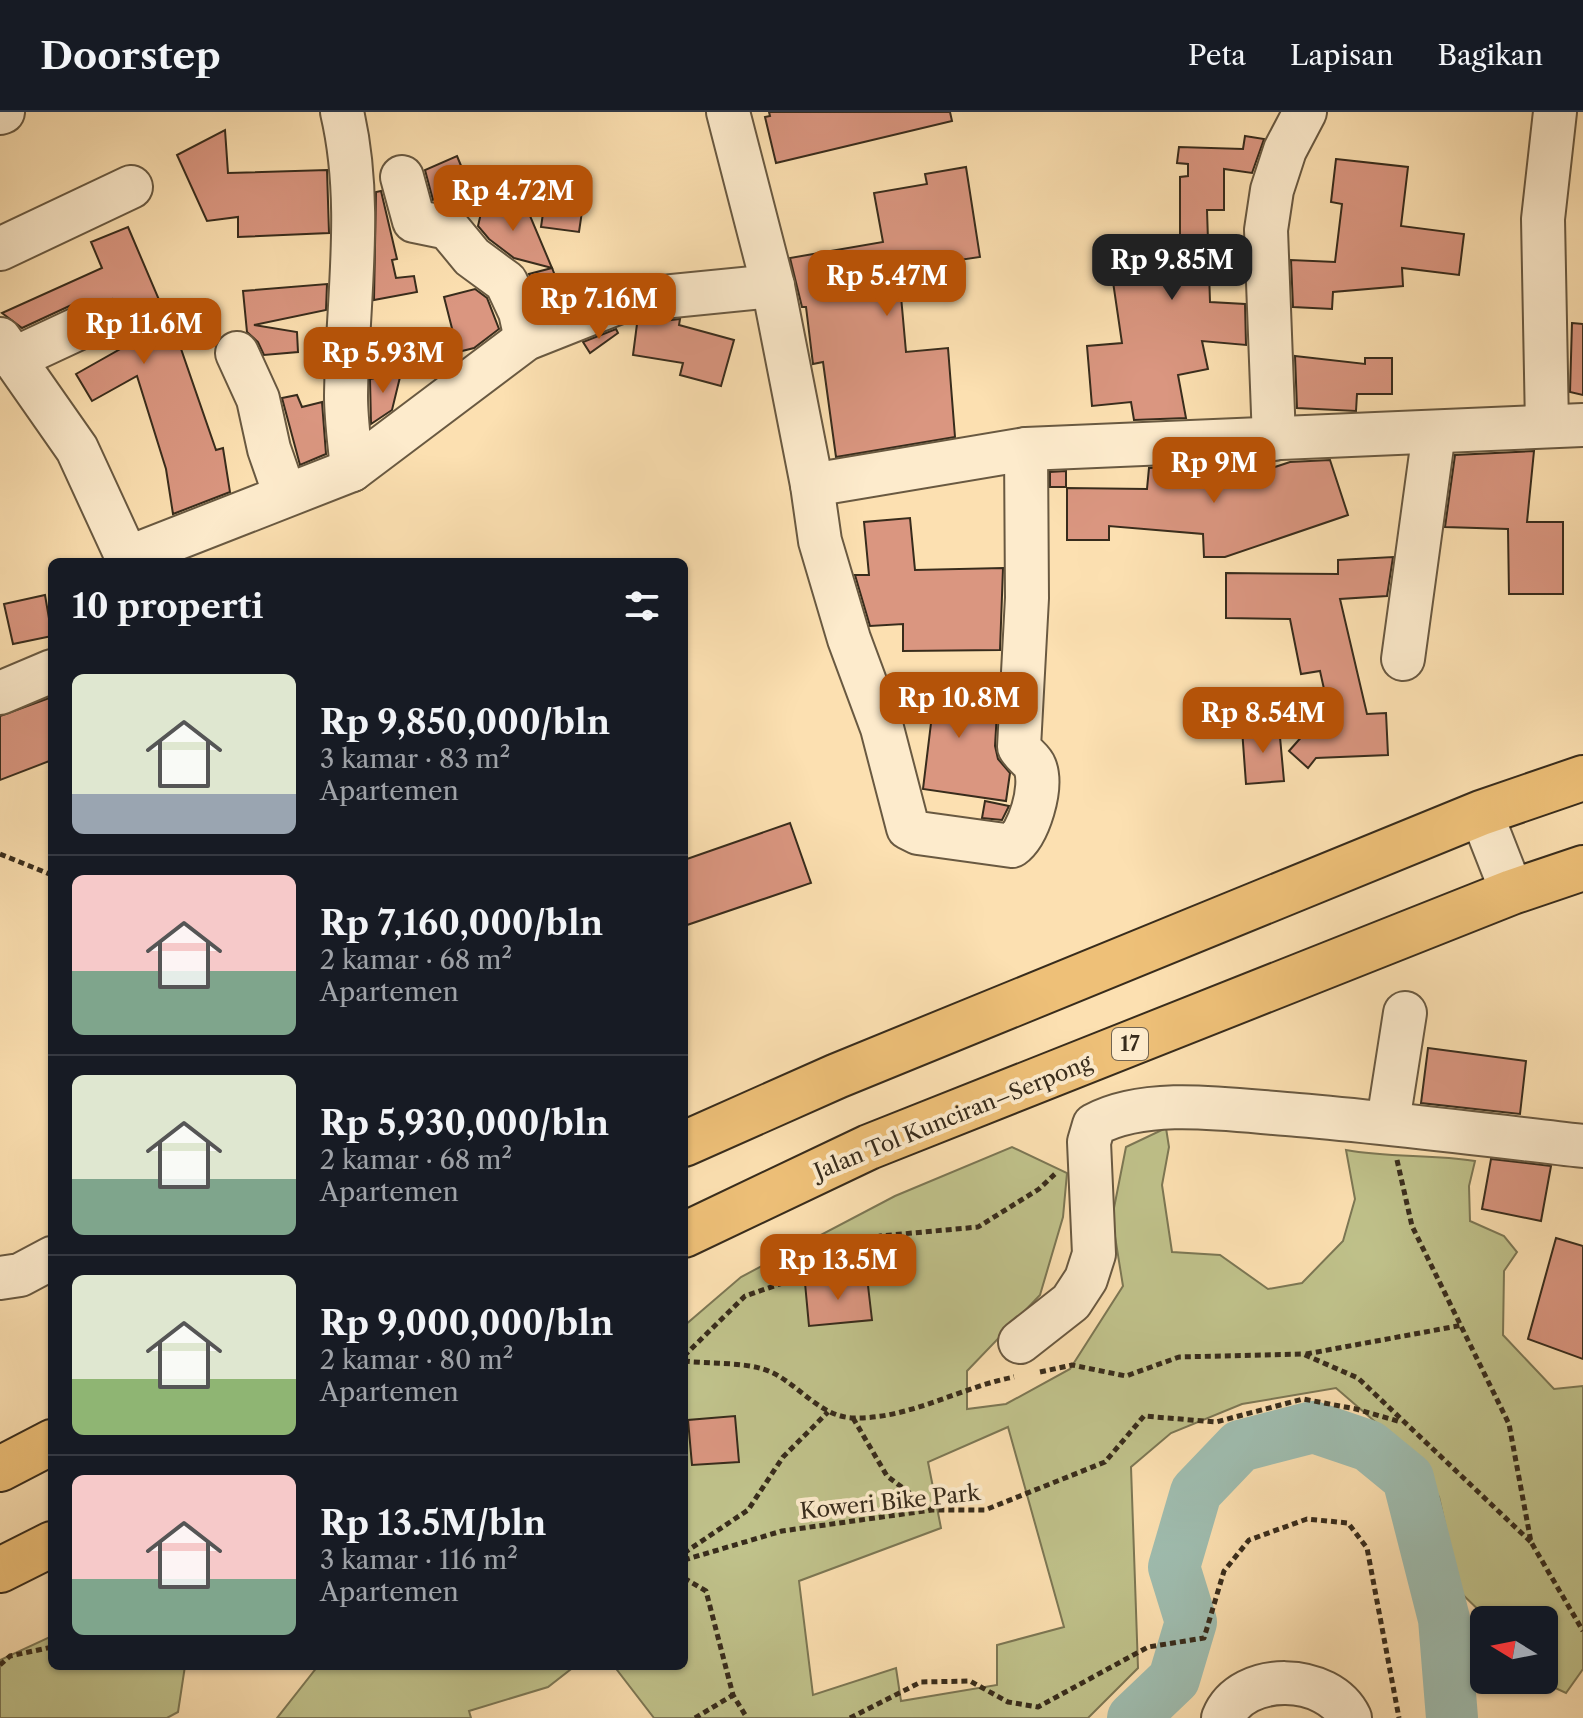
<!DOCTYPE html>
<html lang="id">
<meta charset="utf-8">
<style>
:root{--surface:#171b24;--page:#242831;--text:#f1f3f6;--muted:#9ea1a6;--line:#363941;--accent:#b45309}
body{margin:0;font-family:"Libre Caslon Text",serif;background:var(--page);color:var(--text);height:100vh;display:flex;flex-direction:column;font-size:30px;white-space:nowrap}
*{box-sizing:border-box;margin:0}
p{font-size:26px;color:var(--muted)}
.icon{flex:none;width:44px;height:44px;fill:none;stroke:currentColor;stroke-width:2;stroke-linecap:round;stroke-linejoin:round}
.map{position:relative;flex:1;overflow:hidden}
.drawer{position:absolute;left:48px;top:446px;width:640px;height:1112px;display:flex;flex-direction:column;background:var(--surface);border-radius:12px;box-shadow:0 2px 6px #0004}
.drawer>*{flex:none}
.needle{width:52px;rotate:280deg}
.buttons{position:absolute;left:1470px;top:1494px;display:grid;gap:16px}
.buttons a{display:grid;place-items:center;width:88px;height:88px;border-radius:12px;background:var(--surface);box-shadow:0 2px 6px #0004;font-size:40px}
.price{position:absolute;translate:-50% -68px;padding:0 18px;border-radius:16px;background:var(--accent);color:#fff;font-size:26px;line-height:52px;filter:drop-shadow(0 2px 4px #0008)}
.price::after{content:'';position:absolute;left:50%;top:48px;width:24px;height:18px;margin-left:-12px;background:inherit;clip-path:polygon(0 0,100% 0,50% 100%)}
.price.current{background:#222;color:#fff}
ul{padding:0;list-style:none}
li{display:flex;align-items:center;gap:24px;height:200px;padding:0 24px}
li+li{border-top:2px solid var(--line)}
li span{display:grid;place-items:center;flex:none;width:224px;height:160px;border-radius:12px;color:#555}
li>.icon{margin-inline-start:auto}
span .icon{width:96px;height:96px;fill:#fffc;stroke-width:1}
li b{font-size:34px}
h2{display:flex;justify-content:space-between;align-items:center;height:96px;padding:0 24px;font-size:34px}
header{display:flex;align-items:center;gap:48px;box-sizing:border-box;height:112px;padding:0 40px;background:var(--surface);border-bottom:2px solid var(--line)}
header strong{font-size:38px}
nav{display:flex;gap:44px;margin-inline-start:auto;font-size:28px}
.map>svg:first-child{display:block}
</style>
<header>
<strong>Doorstep</strong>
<nav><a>Peta</a><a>Lapisan</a><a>Bagikan</a></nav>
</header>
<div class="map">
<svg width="1583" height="1606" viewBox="0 0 1583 1606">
<rect width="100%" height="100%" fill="#fce0b1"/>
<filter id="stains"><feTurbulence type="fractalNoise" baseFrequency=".0025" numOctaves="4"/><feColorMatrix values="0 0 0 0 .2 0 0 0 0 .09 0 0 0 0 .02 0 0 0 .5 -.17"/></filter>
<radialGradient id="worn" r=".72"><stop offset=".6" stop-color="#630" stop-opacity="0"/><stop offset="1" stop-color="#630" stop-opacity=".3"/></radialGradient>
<g fill="#c0c28b" stroke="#7c7754" stroke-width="2" fill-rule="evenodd">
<path d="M1166 1016 1169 1035 1162 1073 1172 1140 1220 1143 1268 1177 1302 1171 1343 1129 1355 1087 1346 1038C1389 1046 1431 1042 1475 1049L1469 1074 1470 1109 1504 1124 1517 1140 1504 1159 1503 1223 1554 1277 1583 1274V1557L1566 1581 1538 1568H1544V1508H1489L1460 1480 1439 1385 1417 1346 1336 1276 1242 1292 1171 1321 1131 1355 1138 1556 1088 1606H654L614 1554H684V1214L741 1165 895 1084 1012 1035 1067 1061 1063 1105 1040 1183 967 1259V1297L1006 1292 1070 1257 1123 1174 1112 1106 1126 1035ZM1008 1315 1064 1515 997 1533V1573L901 1589 896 1556 813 1583 799 1469 941 1416 928 1350Z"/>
<polygon points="52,1524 52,1554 185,1554 178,1600 167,1606 0,1606 0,1548"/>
<polygon points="318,1554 575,1554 548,1575 469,1599 471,1606 277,1606"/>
</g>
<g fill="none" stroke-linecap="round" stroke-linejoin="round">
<polyline stroke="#9fbdb0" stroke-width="52" points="1133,1606 1174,1567 1191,1510 1174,1455 1196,1380 1240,1334 1313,1315 1369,1334 1408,1366 1444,1507 1452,1606"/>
</g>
<g fill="#da9680" stroke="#382c1c" stroke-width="2">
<polygon points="769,0 950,0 952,9 776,51 765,5 770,4"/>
<polygon points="225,18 228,61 327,58 329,121 238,125 238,105 207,109 177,43"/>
<polygon points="1245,24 1264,27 1252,61 1224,57 1224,98 1207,98 1210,190 1245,192 1246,233 1202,229 1208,257 1178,263 1186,306 1134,308 1131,290 1092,294 1087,234 1122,231 1112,163 1174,153 1174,133 1180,132 1180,65 1188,64 1188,52 1177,51 1179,35 1243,37"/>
<polygon points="457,44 469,73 433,88 425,58"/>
<polygon points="1336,47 1408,55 1401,114 1464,122 1459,163 1402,156 1403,174 1333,180 1332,197 1293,195 1291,148 1335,150 1342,92 1331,90"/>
<polygon points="966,55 980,145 925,153 927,169 900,173 906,240 948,236 955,325 836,345 823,250 813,252 806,195 802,195 790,146 883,130 874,81 927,72 925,62"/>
<polygon points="548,67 586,72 579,120 541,115"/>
<polygon points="381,79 397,147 392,148 396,166 414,164 417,180 374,188 376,80"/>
<polygon points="484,88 528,99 552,156 514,146 489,127 478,114"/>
<polygon points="128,115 168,209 174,206 184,229 179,231 216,338 223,336 230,380 173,402 166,357 137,264 92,289 76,262 129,232 112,187 101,192 89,188 78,190 22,216 2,201 102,156 91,130"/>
<polygon points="552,156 564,186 543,194 529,162"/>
<polygon points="327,172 326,198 254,213 297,220 298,240 264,243 258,230 247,220 243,179"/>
<polygon points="475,177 487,186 499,217 474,236 458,240 444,185"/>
<polygon points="680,207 679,213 734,228 721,274 680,263 683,251 633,243 637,212"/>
<polygon points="1572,211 1583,212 1583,283 1570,280"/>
<polygon points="616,217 618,221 590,241 583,230"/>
<polygon points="1295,244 1365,252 1365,246 1392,246 1392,282 1357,282 1356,299 1297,296"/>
<polygon points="401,261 392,298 371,312 370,267"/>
<polygon points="297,283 302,295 322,290 326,342 300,353 282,286"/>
<polygon points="1534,339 1527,410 1563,410 1563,482 1509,482 1508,417 1445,415 1455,343"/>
<polygon points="1330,348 1348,403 1225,445 1204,445 1203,422 1109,414 1109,428 1067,428 1067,376 1147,377 1149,356 1245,352 1245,365 1290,350"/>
<polygon points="1066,359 1066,375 1050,375 1050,360"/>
<polygon points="910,406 915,458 1003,456 1000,538 903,539 903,512 870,514 855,463 869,463 864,410"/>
<polygon points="1393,445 1387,484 1340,487 1367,602 1386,601 1388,643 1316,646 1308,656 1289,639 1328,595 1320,559 1301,562 1290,507 1226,506 1226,461 1338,462 1338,448"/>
<polygon points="45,483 52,524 13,532 4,492"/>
<polygon points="902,568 998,583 995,634 998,647 1010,661 1006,689 923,677 932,603 902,602"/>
<polygon points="52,585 52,648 0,668 0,604"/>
<polygon points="1279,614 1284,669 1246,672 1242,617"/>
<polygon points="985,689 1009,694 1002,708 982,706"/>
<polygon points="790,711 811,771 684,814 684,748"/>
<polygon points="1428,936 1526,949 1520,1002 1421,991"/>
<polygon points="1491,1047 1551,1054 1541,1109 1482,1097"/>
<polygon points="1556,1126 1583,1134 1583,1247 1528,1227"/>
<polygon points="867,1165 872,1208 809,1214 805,1171"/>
<polygon points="735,1304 739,1350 692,1353 688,1308"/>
</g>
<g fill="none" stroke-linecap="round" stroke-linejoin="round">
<defs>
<g id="minor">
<path d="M342 0C364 93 347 190 346 284 346 309 350 334 352 358"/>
<path d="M728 0 773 174 812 373 820 429 849 527 882 616 908 716 918 721 1012 734C1029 722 1043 675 1035 655 1032 647 1023 643 1019 635L1027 486 1026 337"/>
<polyline points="0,1 3,0"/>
<polyline points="402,65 414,109 448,116 472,145 506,170 520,200 526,227"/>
<polyline points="0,137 131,75"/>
<polyline points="0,227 77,337 129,450"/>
<polyline points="237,241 258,287 269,337 285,383"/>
<polyline points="13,247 88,212"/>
<polyline points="1547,313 1543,107 1555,0"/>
<polyline points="1274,327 1266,118 1272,78 1285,38 1305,0"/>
<polyline points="812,373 1026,337 1583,313"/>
<polyline points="127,446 352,358 526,227 622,189 773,174"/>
<polyline points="1403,547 1434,320"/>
<polyline points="0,581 52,559"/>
<polyline points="1481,701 1512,780"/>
<polyline points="1388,1010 1405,901"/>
<polyline points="0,1166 20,1163 52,1146"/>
<path d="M1020 1230 1071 1190 1086 1167 1094 1142 1089 1030 1094 1013C1149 983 1237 999 1298 1003 1393 1011 1488 1023 1583 1034"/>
<path d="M1223 1606C1242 1558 1329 1561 1350 1606"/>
</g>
<g id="highway">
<polyline points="684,1032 837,964 1481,701 1583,666"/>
<polyline points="684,1123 869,1035 1512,780 1583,756"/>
<polyline points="0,1357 52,1330"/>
<polyline points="0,1458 52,1432"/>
</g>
</defs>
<use href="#minor" stroke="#695941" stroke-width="46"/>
<use href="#highway" stroke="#382c1c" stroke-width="48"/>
<g stroke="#382c1c" stroke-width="5" stroke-dasharray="6 4" stroke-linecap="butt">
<polyline points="0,742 52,763"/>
<polyline points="1397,1048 1412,1114 1509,1312 1531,1430 1583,1519"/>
<polyline points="1306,1242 1463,1213"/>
<polyline points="684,1244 745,1184 826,1156 880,1124 978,1115 1039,1077 1056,1061"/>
<path d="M684 1249C709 1252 740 1250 763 1257 796 1267 817 1305 854 1306 910 1307 961 1275 1014 1265"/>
<polyline points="1040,1260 1072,1253 1126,1264 1179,1245 1303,1242 1358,1266 1531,1430"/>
<polyline points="853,1306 887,1364 932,1398"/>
<polyline points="684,1441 748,1398 783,1345 828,1300"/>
<polyline points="684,1448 782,1419 932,1398 985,1398 1105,1350 1144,1304 1216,1310 1303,1287 1356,1297 1401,1310"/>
<polyline points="684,1466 706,1479 733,1583 747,1606"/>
<polyline points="0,1553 10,1544 52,1535"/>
<polyline points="695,1606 733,1583"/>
<polyline points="850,1606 921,1570 970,1569 1008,1590 1038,1595 1148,1535 1204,1526 1224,1459 1249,1428 1307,1407 1348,1411 1367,1436 1399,1606"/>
</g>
<use href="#minor" stroke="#fdebcc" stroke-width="42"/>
<use href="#highway" stroke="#eec078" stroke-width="44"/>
</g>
<g text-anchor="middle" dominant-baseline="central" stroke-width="8" stroke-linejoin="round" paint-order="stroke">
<rect fill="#fdebcc" stroke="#736551" stroke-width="2" x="1112" y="916" width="36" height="32" rx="6"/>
<g font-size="20" font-weight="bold" fill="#382c1c">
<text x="1130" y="932">17</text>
</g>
<g font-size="22" fill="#382c1c" stroke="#fdebcc">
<text transform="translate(953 1005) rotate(-22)">Jalan Tol Kunciran–Serpong</text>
<text transform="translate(890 1390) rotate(-6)">Koweri Bike Park</text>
</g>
</g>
<rect width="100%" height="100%" filter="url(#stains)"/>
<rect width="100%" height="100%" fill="url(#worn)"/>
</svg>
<div class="buttons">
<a><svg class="needle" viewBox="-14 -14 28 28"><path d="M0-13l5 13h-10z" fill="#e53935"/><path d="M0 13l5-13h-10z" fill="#9ea1a6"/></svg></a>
</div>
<b class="price" style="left:513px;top:121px">Rp 4.72M</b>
<b class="price current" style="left:1172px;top:190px">Rp 9.85M</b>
<b class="price" style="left:887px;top:206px">Rp 5.47M</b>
<b class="price" style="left:599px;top:229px">Rp 7.16M</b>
<b class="price" style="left:144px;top:254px">Rp 11.6M</b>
<b class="price" style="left:383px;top:283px">Rp 5.93M</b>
<b class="price" style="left:1214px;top:393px">Rp 9M</b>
<b class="price" style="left:959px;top:628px">Rp 10.8M</b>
<b class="price" style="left:1263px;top:643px">Rp 8.54M</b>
<b class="price" style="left:838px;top:1190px">Rp 13.5M</b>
<section class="drawer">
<h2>10 properti<svg class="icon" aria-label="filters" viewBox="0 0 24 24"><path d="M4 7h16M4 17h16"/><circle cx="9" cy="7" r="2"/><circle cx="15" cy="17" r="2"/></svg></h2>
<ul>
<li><span style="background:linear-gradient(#dfe7d0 75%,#9aa5b1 0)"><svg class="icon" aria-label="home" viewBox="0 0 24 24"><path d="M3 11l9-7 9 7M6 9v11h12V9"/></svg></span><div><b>Rp 9,850,000/bln</b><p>3 kamar · 83 m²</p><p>Apartemen</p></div></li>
<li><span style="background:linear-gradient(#f6c9c9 60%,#7fa58c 0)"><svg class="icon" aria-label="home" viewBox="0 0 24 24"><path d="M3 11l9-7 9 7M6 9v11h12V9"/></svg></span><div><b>Rp 7,160,000/bln</b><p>2 kamar · 68 m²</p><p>Apartemen</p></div></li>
<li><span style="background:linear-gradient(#dfe7d0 65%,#7fa58c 0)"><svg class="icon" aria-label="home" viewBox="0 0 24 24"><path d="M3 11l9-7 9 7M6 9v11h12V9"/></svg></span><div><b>Rp 5,930,000/bln</b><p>2 kamar · 68 m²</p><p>Apartemen</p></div></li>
<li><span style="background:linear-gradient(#dfe7d0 65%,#8fb573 0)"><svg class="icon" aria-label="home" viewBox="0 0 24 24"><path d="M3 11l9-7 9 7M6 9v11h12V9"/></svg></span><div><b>Rp 9,000,000/bln</b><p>2 kamar · 80 m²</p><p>Apartemen</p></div></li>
<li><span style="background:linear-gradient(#f6c9c9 65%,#7fa58c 0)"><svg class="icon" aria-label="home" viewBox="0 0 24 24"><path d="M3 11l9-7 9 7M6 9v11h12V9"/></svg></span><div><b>Rp 13.5M/bln</b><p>3 kamar · 116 m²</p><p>Apartemen</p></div></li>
</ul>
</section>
</div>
